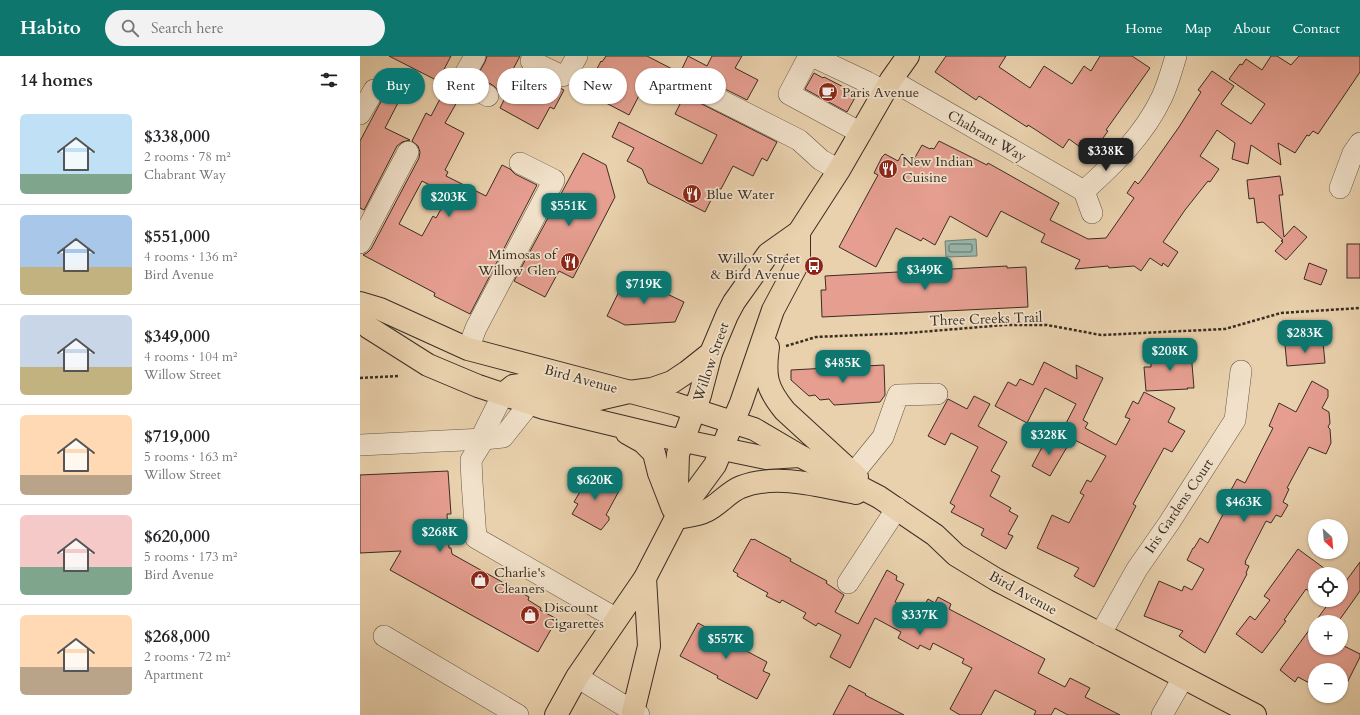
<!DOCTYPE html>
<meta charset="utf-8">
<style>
:root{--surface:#fff;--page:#f2f2f2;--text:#202124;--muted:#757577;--line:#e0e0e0;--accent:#0f766e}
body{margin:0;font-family:Cardo,serif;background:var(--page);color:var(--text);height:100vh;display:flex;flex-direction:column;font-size:15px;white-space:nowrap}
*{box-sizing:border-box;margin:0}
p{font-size:13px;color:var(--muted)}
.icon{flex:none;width:22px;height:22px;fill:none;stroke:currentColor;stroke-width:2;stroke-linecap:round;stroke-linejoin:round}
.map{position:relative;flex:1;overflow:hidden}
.side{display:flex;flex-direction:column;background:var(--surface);width:360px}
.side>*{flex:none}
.top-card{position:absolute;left:12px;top:12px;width:380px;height:36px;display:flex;gap:8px}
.needle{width:26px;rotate:154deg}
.tools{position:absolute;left:948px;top:463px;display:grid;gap:8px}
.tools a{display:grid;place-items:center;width:40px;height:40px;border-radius:50%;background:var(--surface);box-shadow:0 1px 3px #0004;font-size:20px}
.price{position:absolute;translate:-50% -34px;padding:0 9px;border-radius:8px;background:var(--accent);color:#fff;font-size:13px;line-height:26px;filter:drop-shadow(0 1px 2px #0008)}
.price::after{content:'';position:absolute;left:50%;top:24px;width:12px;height:9px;margin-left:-6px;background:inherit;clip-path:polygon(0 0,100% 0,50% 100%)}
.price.active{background:#222;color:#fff}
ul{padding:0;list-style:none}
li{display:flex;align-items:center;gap:12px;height:100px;padding:0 20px}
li+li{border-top:1px solid var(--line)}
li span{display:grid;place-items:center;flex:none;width:112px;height:80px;border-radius:6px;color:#555}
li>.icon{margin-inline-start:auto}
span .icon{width:48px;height:48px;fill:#fffc;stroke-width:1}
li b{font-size:17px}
h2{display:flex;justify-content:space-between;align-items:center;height:48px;padding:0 20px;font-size:17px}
.chip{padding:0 14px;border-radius:18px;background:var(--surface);box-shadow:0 1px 3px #0004;font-size:14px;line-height:36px}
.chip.active{background:var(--accent);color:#fff}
header{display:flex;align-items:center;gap:24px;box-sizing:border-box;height:56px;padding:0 20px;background:var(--accent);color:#fff}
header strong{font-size:19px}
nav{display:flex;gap:22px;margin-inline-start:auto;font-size:14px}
.search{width:280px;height:36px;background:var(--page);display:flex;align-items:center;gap:10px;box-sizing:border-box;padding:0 14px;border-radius:22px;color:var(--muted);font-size:15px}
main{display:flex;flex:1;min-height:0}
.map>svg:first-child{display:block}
</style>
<header>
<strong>Habito</strong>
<div class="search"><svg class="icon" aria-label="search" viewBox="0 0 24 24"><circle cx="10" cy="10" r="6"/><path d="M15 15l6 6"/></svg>Search here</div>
<nav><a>Home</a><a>Map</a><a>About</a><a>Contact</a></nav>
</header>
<main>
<section class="side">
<h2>14 homes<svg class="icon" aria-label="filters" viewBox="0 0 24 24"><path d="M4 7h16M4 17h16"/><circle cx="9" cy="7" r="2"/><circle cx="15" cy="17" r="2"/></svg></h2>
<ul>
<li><span style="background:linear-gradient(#bfe0f5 75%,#7fa58c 0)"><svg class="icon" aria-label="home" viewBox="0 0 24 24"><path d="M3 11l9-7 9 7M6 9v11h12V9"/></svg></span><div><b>$338,000</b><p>2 rooms · 78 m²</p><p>Chabrant Way</p></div></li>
<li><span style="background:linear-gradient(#a9c7e8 65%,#c2b280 0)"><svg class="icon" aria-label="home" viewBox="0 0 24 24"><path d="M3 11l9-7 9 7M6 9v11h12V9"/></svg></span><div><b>$551,000</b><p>4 rooms · 136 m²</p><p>Bird Avenue</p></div></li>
<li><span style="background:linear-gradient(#c9d6e8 65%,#c2b280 0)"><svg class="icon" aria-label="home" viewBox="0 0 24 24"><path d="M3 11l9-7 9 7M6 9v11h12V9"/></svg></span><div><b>$349,000</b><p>4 rooms · 104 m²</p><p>Willow Street</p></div></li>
<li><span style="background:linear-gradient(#ffd9b3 75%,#b9a48a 0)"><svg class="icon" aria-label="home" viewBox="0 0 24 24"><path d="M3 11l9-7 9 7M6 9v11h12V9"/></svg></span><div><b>$719,000</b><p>5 rooms · 163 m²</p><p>Willow Street</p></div></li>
<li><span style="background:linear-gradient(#f6c9c9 65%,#7fa58c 0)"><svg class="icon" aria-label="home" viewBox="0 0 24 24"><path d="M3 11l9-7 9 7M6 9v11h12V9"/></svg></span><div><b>$620,000</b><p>5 rooms · 173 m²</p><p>Bird Avenue</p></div></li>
<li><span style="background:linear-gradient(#ffd9b3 65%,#b9a48a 0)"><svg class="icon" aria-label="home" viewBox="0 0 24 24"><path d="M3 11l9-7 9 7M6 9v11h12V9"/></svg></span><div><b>$268,000</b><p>2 rooms · 72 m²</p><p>Apartment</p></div></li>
</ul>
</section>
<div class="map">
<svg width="1000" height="659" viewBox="0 0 1000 659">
<rect width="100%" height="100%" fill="#e9d1ad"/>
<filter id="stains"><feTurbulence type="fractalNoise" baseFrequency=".005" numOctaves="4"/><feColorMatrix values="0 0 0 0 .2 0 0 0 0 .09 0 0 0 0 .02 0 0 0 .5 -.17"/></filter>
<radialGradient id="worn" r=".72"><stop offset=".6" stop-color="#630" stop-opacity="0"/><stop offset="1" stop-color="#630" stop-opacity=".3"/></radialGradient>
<polygon fill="#97b7ac" stroke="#728075" points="616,183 617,200 586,201 585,185"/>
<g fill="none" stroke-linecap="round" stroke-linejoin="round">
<polygon stroke="#687267" stroke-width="1" points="591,188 611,188 612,189 612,194 611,196 591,196 589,195 589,190"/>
</g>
<g fill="#e59e90" stroke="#3a2d22" fill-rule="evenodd">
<polygon points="29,0 91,0 78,25"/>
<polygon points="127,0 160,0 149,21 173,35 179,22 204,34 194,53 190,51 178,73 140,52 146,40 139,36 134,30 117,20 125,6"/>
<polygon points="246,0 287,0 318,16 314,20 312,26 314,32 318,36 417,86 407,105 402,102 393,120 373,110 361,133 357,132 345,156 288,127 282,113 267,105 274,92 252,81 259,66 342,108 357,79 315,58 321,46 285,28 269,59 225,36 241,5 242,6"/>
<polygon points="328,0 347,10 352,0 382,0 375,12 398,24 387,44 329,15 321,15"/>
<polygon points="586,0 646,0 639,11 670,32 684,10 712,28 724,10 731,15 740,0 772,0 790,12 746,74 748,75 731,99 709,83 703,92 676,74 668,69 667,71 619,40 616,44 575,16"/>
<polygon points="911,0 917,0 931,9 939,0 1000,0 1000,16 958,78 953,75 949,80 947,79 935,97 918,87 921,109 891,89 888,108 872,103 875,87 857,74 840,100 859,113 850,126 848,125 825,154 803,186 818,196 808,211 803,207 802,210 790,202 781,215 774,210 749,212 748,210 715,213 720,204 681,186 685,178 641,155 627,181 590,160 575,189 563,182 561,185 536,172 516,211 479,191 518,119 514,117 522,101 525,98 538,105 542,98 553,105 562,89 570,93 571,92 574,93 579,85 627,109 628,107 699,147 690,164 728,183 746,182 774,142 767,137 775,125 778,128 783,122 819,71 841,36 838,34 852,15 874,30 861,48 891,68 905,48 869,23 880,8 882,9 886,3 902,14"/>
<polygon points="454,17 463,22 464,21 497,38 487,56 445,33"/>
<path d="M89 26 91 31 101 39 85 67 104 77 85 114 88 116 86 120 126 140 142 109 150 113 155 118 177 129 110 258 74 240 75 237 3 199 7 197 11 193 59 102 60 96 58 90 52 85 66 57 71 60ZM62 125 89 139 76 162 73 160 62 180 39 168Z"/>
<polygon points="26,36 40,43 25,72 50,84 42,86 37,90 4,154 0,152 0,85"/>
<polygon points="223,97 246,109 255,141 213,222 199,215 185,241 154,225"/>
<polygon points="920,120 923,139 919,139 924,181 934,170 947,181 926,204 915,195 923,186 921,185 923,184 903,166 897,167 894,142 889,143 887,124"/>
<rect x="987" y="188" width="13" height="34"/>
<polygon points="949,207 967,214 961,229 944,223"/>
<polygon points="647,210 647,212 666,211 668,251 462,261 461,234 466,234 465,220"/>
<polygon points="267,219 324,246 315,266 265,269 247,260"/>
<polygon points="963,286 965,307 927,310 925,289"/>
<polygon points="831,296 834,332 827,332 828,333 786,335 784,311 791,311 791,298"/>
<polygon points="684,306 717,323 716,309 743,322 723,364 728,367 725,372 756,389 770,363 765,361 773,345 778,348 784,336 815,352 808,366 825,375 812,396 804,392 773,448 776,450 734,531 714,520 719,512 677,492 692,459 709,467 724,439 720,437 727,424 731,426 746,400 701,377 716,348 685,332 667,367 635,350 648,326 656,330 660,323 673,329"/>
<polygon points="524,309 525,339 520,346 474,349 469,343 460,344 455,339 449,340 431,324 431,314"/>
<polygon points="952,325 968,334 968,341 962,352 969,356 970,367 968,371 970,373 971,387 966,398 949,391 927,432 929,433 923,446 928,449 921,461 916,459 911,467 906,465 885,506 886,506 885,508 889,510 886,517 887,518 845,597 819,580 823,575 784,560 799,525 822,535 824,530 832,534 844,513 827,504 833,492 834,492 840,482 848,487 870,445 866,443 877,423 885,427 913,372 909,370 919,347 936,356"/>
<polygon points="614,340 630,348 618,370 647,386 631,415 640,420 630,440 651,452 649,455 658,460 648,478 653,480 646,493 621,479 624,473 591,456 595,450 590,447 618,391 591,377 585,389 568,380 588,343 607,353"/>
<polygon points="688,380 707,391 690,420 672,410"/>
<polygon points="88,415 91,458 87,458 89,492 91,492 92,498 169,541 168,544 181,552 180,554 197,563 178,596 30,514 41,495 0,497 0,419"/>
<polygon points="231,417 260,433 246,459 249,461 249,464 241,474 212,458 218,448 214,446"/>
<polygon points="391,483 393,484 394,483 431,503 430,505 467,525 466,527 484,539 475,556 498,568 527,514 537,520 536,524 544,528 535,546 558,558 560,555 561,556 568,543 575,547 578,541 591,548 589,553 685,603 678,617 705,631 710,622 730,632 725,641 760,659 708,659 695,652 691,659 674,659 676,655 635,634 621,659 600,659 590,653 612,612 602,607 604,603 573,587 570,594 560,589 558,593 538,582 541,576 515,562 490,612 470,601 481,579 458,567 456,570 443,562 446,557 422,544 420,547 406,540 408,537 377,520 378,518 373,515"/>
<polygon points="938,493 972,518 955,518 955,540 946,533 924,564 926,565 902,597 876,578 890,560 895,564 910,544 904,540"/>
<polygon points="1000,506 1000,535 978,566 955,566 971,544 981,544 981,521 986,525"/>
<polygon points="955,566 955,592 981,592 982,589 1000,598 1000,601 981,639 981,614 955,614 955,630 938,621 935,626 920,614"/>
<polygon points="338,567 366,582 368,578 380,584 377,590 407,606 403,615 410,618 397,643 357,622 358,620 320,600"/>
<polygon points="489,629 506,638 505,639 544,659 473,659"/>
</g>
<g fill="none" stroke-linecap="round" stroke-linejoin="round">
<defs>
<g id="minor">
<polyline points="115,0 101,25 128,40"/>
<polyline points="449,0 429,38 501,77"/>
<polyline points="452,0 507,26 525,36"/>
<polyline points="171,5 202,20 207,18 217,0"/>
<polyline points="531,24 724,135 732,157"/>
<polyline points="324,26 439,84 461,104 479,114"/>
<polyline points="0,58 14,34"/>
<polyline points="980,132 993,97 1000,87"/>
<path d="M724 135C755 107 784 79 802 41 808 28 812 13 816 0"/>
<polyline points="0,187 48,96"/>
<polyline points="108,293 116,272 194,124 160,107"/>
<polyline points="143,338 124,376 124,383 111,404 112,426 116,482 257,563"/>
<polyline points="0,389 124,383 143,381 170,347"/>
<polyline points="485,432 493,418 523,381 538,339 577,338"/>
<polyline points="488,527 537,452"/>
<polyline points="740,579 777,513 809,467 875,364 881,315"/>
<polyline points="24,580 158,659"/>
<polyline points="217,621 279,659"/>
<polyline points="802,659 823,622"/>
</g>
<g id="major">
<polyline points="0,247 20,253 108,293 316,348 394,373 440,400 519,441 575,479 596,499 637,524 895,659"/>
<polyline points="0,264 8,271 68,309 118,330 184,352 305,381 406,402 440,400"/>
<path d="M408 291C404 320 406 332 425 355L497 421"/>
<polyline points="143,338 153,330 168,328 239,343 269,336 292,333 312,326 327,316 351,297"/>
<polyline points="267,377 283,386 294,397 299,417 313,453"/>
<polyline points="316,462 318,398 340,339 351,297 367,259 374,246 408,198 439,176 479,114 531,24 548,0"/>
<path d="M316 462C325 460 337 460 346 455 359 449 368 436 381 431 417 417 460 430 496 437"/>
<polyline points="273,656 289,590 285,522"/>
<polyline points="196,659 217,621 285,522 316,462 355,409 381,347 413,254 439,205 439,176"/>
</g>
</defs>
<use href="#minor" stroke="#665645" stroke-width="22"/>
<use href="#major" stroke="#3a2d22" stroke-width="24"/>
<g stroke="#3a2d22" stroke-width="2.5" stroke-dasharray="3 2" stroke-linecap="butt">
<polyline points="426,290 456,281 548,277 644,269 687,269 741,279 865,273 921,257 1000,252"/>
<polyline points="0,322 40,320"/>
</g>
<use href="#minor" stroke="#f1e1ca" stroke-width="21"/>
<use href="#major" stroke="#e9d1ad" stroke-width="22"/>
</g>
<defs>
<symbol id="cafe-disc" viewBox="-11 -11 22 22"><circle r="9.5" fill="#8f2418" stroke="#f1e1ca"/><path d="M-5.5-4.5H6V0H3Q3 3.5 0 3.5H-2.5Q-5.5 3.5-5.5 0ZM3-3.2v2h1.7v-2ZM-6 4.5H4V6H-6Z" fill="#fff"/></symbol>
<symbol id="restaurant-disc" viewBox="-11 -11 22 22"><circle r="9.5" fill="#8f2418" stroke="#f1e1ca"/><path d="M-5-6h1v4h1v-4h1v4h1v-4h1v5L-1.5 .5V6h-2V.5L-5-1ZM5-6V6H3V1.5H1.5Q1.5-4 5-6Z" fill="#fff"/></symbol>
<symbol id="bus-disc" viewBox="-11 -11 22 22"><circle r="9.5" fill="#8f2418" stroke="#f1e1ca"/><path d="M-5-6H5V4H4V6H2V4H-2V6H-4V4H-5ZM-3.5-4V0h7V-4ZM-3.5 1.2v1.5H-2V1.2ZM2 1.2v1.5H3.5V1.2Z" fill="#fff"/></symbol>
<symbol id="shop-disc" viewBox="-11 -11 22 22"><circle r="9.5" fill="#8f2418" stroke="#f1e1ca"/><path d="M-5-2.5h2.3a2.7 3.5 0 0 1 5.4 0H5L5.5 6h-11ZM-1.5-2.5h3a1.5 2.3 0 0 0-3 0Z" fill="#fff"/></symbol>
</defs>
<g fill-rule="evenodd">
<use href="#cafe-disc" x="457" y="25" width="22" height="22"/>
<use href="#restaurant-disc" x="517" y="102" width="22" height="22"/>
<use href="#restaurant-disc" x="321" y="127" width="22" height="22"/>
<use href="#restaurant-disc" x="199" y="195" width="22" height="22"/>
<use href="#bus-disc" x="443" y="199" width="22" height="22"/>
<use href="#shop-disc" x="109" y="513" width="22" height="22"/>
<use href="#shop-disc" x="159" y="548" width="22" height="22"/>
</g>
<g text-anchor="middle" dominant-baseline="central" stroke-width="3.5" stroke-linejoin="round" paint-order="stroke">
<g font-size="14" fill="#3a2d22" stroke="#f1e1ca" text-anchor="start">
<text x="482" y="36">Paris Avenue</text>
<text x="542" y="105">New Indian<tspan x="542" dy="16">Cuisine</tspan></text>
<text x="346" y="138">Blue Water</text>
<text x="196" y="198" text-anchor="end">Mimosas of<tspan x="196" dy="16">Willow Glen</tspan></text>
<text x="440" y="202" text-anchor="end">Willow Street<tspan x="440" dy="16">&amp; Bird Avenue</tspan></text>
<text x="134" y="516">Charlie's<tspan x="134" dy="16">Cleaners</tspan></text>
<text x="184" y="551">Discount<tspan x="184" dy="16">Cigarettes</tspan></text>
</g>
<g font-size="14" fill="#3a2d22" stroke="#f1e1ca">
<text transform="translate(627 80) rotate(30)">Chabrant Way</text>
<text transform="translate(626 263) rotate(-2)">Three Creeks Trail</text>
<text transform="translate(351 306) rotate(-71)">Willow Street</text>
<text transform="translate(221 323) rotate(15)">Bird Avenue</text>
<text transform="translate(819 450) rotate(-56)">Iris Gardens Court</text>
<text transform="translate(663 537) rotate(29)">Bird Avenue</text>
</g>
</g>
<rect width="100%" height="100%" filter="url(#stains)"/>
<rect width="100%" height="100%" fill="url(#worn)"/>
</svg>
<div class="tools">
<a><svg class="needle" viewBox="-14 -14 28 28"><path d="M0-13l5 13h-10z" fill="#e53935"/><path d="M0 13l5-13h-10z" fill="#757577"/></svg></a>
<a><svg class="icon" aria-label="locate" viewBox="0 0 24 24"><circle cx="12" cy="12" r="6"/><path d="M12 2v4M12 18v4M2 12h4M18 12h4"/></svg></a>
<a>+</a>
<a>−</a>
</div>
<b class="price active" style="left:746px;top:116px">$338K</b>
<b class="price" style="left:89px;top:162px">$203K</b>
<b class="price" style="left:209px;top:171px">$551K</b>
<b class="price" style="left:565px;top:235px">$349K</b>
<b class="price" style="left:284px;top:249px">$719K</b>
<b class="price" style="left:945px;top:298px">$283K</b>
<b class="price" style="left:810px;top:316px">$208K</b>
<b class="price" style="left:483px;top:328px">$485K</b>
<b class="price" style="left:689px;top:400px">$328K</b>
<b class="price" style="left:235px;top:445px">$620K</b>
<b class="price" style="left:884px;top:467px">$463K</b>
<b class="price" style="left:80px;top:497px">$268K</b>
<b class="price" style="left:560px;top:580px">$337K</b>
<b class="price" style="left:366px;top:604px">$557K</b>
<div class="top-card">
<a class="chip active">Buy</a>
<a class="chip">Rent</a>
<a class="chip">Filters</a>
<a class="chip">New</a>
<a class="chip">Apartment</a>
</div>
</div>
</main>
